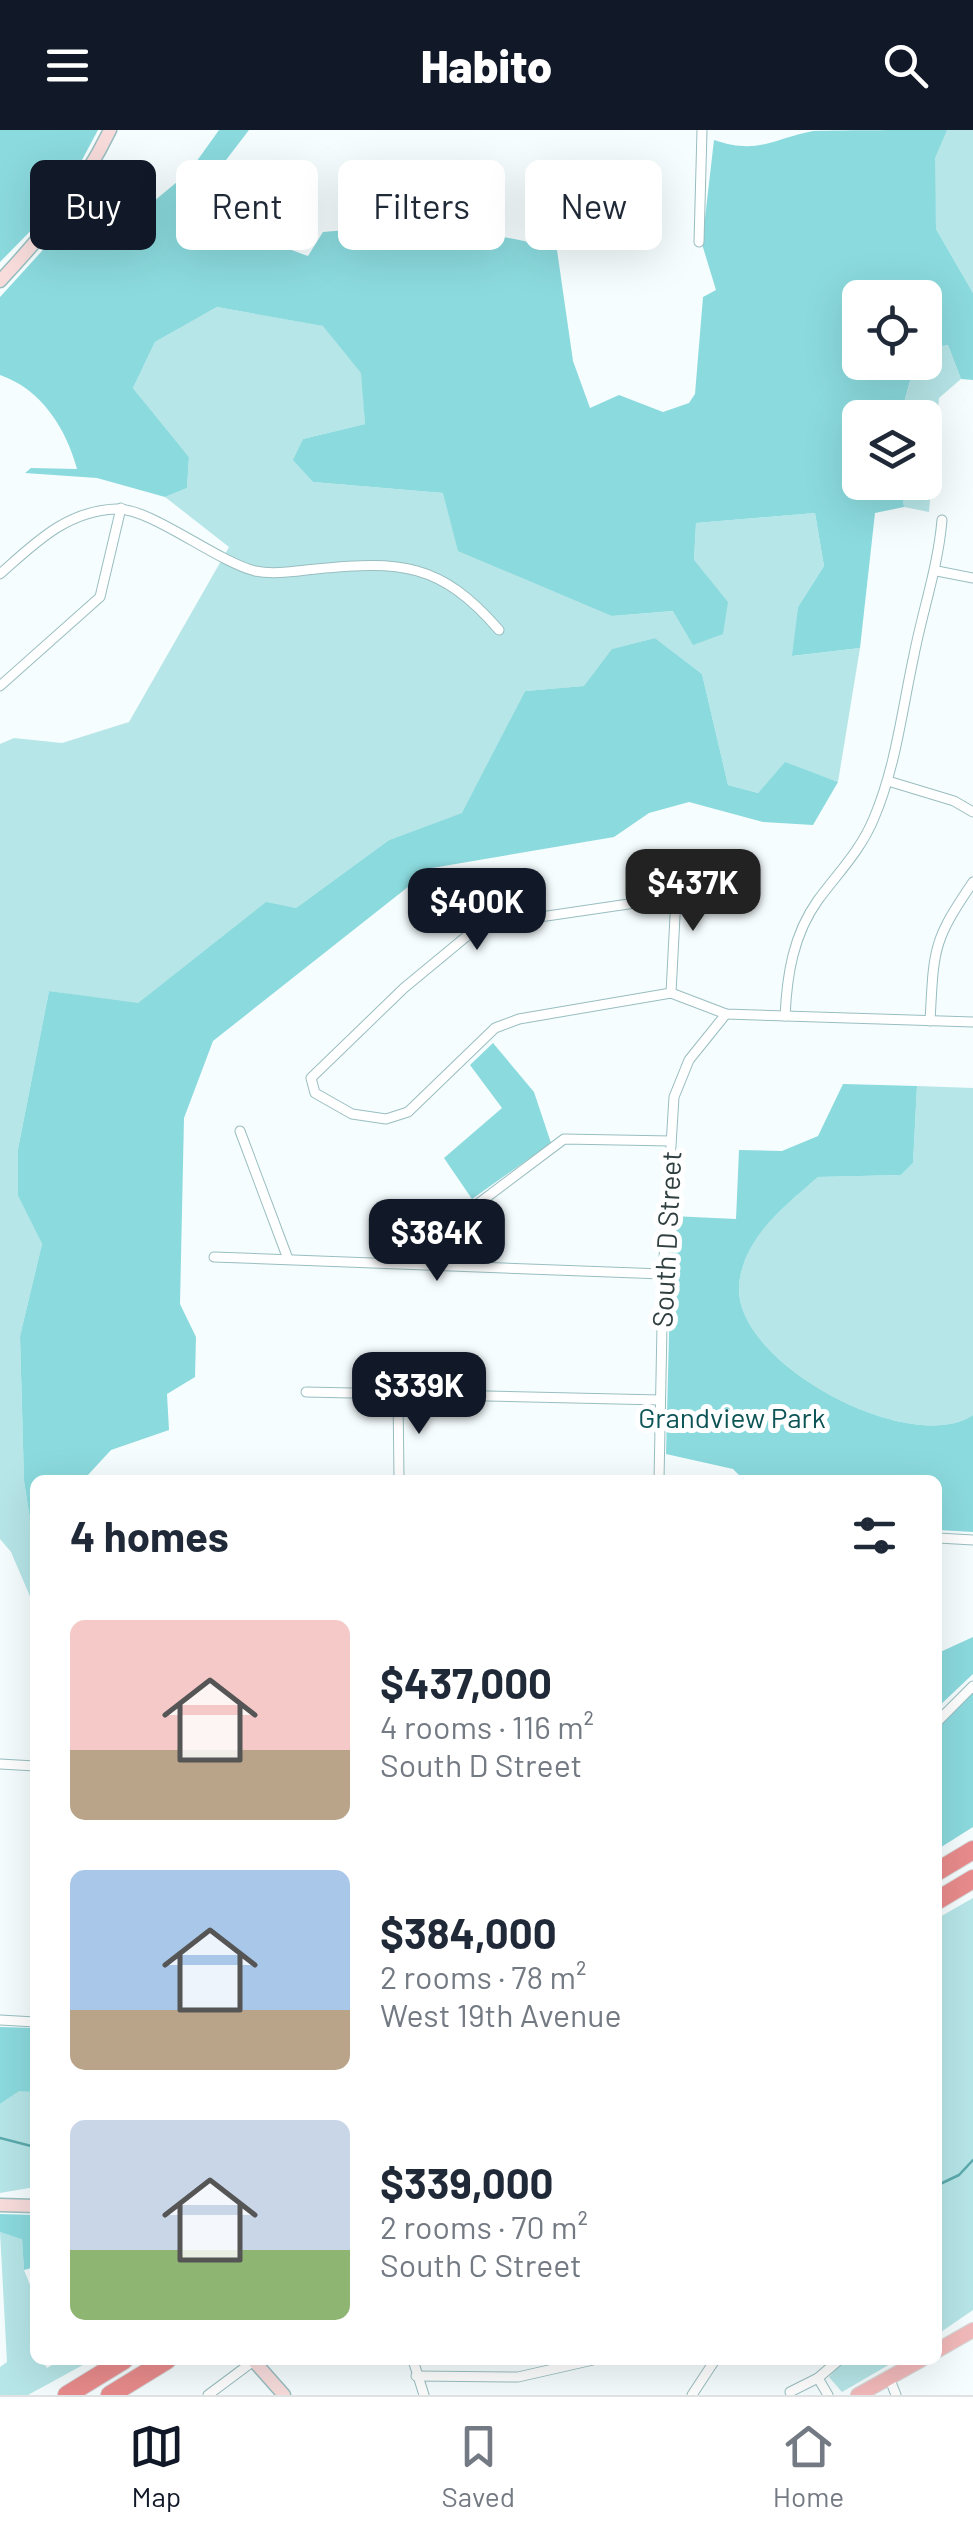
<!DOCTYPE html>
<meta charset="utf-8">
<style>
:root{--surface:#fff;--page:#f6f6f7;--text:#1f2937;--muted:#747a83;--line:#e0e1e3;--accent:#111827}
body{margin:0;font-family:Barlow,sans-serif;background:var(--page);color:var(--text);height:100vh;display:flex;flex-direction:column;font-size:38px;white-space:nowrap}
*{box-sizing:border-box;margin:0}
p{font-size:32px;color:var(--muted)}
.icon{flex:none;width:55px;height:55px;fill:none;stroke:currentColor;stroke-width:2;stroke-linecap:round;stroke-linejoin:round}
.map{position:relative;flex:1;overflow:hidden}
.details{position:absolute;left:30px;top:1345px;width:912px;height:890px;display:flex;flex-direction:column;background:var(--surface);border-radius:15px;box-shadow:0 10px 40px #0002}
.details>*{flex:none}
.top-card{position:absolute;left:30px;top:30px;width:915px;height:90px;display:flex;gap:20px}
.buttons{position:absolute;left:842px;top:150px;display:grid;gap:20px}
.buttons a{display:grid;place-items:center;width:100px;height:100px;border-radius:15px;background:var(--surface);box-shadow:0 10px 40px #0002;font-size:50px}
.price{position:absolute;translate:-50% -85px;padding:0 22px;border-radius:20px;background:var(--accent);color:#fff;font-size:32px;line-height:65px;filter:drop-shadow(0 2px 5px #0008)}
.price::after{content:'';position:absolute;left:50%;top:60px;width:30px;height:22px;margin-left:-15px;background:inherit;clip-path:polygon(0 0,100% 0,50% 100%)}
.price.selected{background:#222;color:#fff}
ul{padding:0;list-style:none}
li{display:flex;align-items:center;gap:30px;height:250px;padding:0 40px}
li span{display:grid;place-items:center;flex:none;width:280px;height:200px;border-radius:15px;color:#555}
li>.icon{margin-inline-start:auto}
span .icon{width:120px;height:120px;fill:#fffc;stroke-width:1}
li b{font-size:42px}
h2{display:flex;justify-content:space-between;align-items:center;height:120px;padding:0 40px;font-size:42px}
.pill{padding:0 35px;border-radius:15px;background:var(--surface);box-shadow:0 10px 40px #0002;font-size:35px;line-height:90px}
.pill.selected{background:var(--accent);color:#fff}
header{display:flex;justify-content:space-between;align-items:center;height:130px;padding:0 40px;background:var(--accent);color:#fff;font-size:45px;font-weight:800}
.tab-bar{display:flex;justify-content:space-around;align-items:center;height:140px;border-top:2px solid var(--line);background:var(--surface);font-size:28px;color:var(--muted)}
.tab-bar a{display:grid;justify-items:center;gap:5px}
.tab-bar .selected{color:var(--accent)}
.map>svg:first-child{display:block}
</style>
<header><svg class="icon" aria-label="menu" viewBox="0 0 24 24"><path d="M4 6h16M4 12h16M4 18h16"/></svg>Habito<svg class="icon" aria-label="search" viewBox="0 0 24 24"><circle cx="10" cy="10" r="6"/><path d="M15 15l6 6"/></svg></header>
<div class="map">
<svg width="973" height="2265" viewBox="0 0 973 2265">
<rect width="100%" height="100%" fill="#f6fdfe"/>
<g fill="#b7e6e8">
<polygon points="890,0 973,0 973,163 936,99 934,44 860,168 860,352 819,381"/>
<polygon points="217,177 324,196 362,243 365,294 303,309 294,330 313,352 443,363 612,486 674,481 694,430 696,393 815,383 824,436 798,477 793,526 860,518 838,652 785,633 758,663 728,655 702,544 655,508 613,519 585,556 525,561 463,683 389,710 296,778 266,773 137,874 49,861 18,1019 18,1066 42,1114 20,1206 24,1351 35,1420 35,1478 11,1422 0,1409 0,614 14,608 62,613 129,592 229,417 165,367 187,358 189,327 133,258 155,212"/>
<polygon points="948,215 961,249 939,268 929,382 904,377 901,353 925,352 925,288 900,288 915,233 925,232 925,219"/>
<path d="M917 956 973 958V1285C912 1327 734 1234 739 1156 743 1106 784 1077 818 1047L901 1045 913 1033Z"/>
<polygon points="973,1768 973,2180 938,2204 938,1788"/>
<polygon points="19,1960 35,1962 35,2057 0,2063 0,1974"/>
<polygon points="0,2102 22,2108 24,2140 35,2167 35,2230 41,2230 47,2238 60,2230 92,2230 28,2265 0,2265 0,2237 7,2232"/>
<polygon points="844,2230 897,2230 842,2262 829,2247"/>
</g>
<g fill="#8bdade">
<polygon points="0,0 98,0 60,71 0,132"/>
<path d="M219 0H249L226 30 214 66C246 99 264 111 308 126L323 102C397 95 486 97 557 120L573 231 590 278 619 265 663 282 689 273 695 264 703 167 716 160 702 114 714 10C758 25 772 9 813 1 850 0 907 0 947 0L935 28 936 99 973 163V250L961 249 948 215 925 219V168H860V232L915 233 900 287 860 288V352L901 353 904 377 875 383 860 518 792 526 798 477 824 436 815 383 696 393 694 430 728 472 723 504 693 515 673 481 612 486 458 421 443 363 313 352 293 330 303 309 365 294 361 243 323 196 217 177 155 212 133 258 189 327 187 358 165 367 97 348 25 343 31 338 77 339C66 298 41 259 0 245V167L93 65 142 81 189 42Z"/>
<polygon points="655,508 702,544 728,655 758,663 785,632 838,652 813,695 763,692 689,672 649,683 614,707 432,738 213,911 184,988 180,1174 196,1207 195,1247 167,1264 169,1300 111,1320 87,1346 89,1350 35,1350 35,1420 24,1351 20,1206 42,1114 18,1066 18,1019 49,861 138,873 266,772 296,778 389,710 462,683 525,561 584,556 612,519"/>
<polygon points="493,913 534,962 551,1013 472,1069 444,1028 502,978 470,935"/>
<path d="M843 954 917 956 913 1033 901 1045 818 1047C784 1077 743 1107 739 1156 734 1234 912 1327 973 1285V1402L938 1400V1350H744L733 1339 666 1324 672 1086 736 1089 739 1020 782 1021 818 1006Z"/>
<polygon points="973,1507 973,1544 938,1577 938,1523"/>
<polygon points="973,1561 973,1697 938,1719 938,1598"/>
<polygon points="0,1897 35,1898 35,1962 19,1961 0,1974"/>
<polygon points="0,2084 35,2085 35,2137 24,2140 22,2109 0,2102"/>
</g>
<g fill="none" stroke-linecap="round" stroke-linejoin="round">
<g stroke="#5baaae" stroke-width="2.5">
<polyline points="0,2008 35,2017"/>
<polyline points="938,2055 959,2045 973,2030"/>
</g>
<defs>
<g id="street">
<polyline points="699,112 702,0"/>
<polyline points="937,441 973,448"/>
<path d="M0 444C35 413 66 381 116 379 149 377 216 431 255 441 274 445 296 441 316 439 401 431 440 432 499 500"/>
<polyline points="0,556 100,467 121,378"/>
<polyline points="888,651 954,671 973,682"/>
<polyline points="676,767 479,796 404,858 311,948 315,963 352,984 386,989 408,982 495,898 519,889 671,863 726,884 973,892"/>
<polyline points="671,863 676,767 684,739"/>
<path d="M785 886C787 845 793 805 818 770 838 743 861 720 874 688 896 636 902 580 914 525 923 479 938 437 942 390"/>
<path d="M930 891C934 819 932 812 973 752"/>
<polyline points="240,1001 288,1129"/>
<polyline points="214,1127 663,1144"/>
<polyline points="409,1133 463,1085 564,1009 671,1011"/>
<polyline points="306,1262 660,1270"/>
<polyline points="398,1263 399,1350"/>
<polyline points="659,1350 663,1144 674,967 689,930 726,884"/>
<polyline points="938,1408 973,1410"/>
<polyline points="938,1591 973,1556"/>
<polyline points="0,1634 35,1636"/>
<polyline points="0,1890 35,1892"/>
<polyline points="413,2230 424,2265"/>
<polyline points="416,2246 518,2247 593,2230"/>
<polyline points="889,2247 896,2265"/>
<polyline points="818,2248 828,2265"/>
<polyline points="790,2262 818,2248 839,2230"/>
<polyline points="208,2265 255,2230"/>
<polyline points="692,2265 715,2230"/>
</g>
<g id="secondary">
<path d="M0 151C44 104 82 58 110 0"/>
<polyline points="0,2075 35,2076"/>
<polyline points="253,2230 284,2265"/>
</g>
<g id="primary">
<polyline points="938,2220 973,2200"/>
<polyline points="858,2265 921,2230"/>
</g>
<g id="highway">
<polyline points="938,1741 973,1720"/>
<polyline points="938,1770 973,1749"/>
<polyline points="67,2265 124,2230"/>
<polyline points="110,2265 167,2230"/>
</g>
</defs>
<use href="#street" stroke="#99bec0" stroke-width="11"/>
<use href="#secondary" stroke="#99bec0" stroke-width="15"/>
<use href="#primary" stroke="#d6d9d9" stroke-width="16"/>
<use href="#highway" stroke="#d6d9d9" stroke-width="20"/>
<use href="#street" stroke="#fff" stroke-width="9"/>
<use href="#secondary" stroke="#f8dcdc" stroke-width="12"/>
<use href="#primary" stroke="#f2b9ba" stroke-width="14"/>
<use href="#highway" stroke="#e98b8c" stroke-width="18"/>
</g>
<g text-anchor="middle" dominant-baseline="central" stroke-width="10" stroke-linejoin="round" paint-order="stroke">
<g font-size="28" fill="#303f40" stroke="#fff">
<text transform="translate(666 1109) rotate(-87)">South D Street</text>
</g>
<g font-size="28" fill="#0d5457" stroke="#fff">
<text x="732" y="1287">Grandview Park</text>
</g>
</g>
</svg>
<div class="buttons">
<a><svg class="icon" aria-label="locate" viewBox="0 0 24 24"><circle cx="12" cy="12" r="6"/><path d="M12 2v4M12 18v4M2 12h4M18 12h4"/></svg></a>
<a><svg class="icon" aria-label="layers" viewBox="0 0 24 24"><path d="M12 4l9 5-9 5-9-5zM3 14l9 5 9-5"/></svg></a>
</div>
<b class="price selected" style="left:693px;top:804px">$437K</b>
<b class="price" style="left:477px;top:823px">$400K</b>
<b class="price" style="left:437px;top:1154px">$384K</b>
<b class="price" style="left:419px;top:1307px">$339K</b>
<div class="top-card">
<a class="pill selected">Buy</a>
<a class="pill">Rent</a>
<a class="pill">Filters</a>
<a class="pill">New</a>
</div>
<section class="details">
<h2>4 homes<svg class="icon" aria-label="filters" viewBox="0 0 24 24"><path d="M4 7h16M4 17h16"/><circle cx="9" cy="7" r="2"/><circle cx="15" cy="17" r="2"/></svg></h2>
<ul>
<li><span style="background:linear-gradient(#f6c9c9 65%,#b9a48a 0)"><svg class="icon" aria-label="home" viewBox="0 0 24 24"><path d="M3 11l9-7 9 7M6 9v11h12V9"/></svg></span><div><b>$437,000</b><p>4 rooms · 116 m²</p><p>South D Street</p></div></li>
<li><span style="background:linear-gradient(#a9c7e8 70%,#b9a48a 0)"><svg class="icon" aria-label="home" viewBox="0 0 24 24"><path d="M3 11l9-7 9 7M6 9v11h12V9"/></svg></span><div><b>$384,000</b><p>2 rooms · 78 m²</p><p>West 19th Avenue</p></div></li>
<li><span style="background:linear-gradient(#c9d6e8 65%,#8fb573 0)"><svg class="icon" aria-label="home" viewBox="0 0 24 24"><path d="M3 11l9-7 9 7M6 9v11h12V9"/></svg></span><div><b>$339,000</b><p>2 rooms · 70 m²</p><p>South C Street</p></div></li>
</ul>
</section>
</div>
<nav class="tab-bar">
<a class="selected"><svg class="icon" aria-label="map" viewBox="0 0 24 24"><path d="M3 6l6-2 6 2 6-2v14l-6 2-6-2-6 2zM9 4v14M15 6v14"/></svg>Map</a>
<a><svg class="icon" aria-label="saved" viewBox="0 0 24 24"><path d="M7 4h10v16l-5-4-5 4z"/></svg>Saved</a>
<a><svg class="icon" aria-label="home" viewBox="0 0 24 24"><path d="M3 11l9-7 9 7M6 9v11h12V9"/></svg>Home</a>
</nav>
